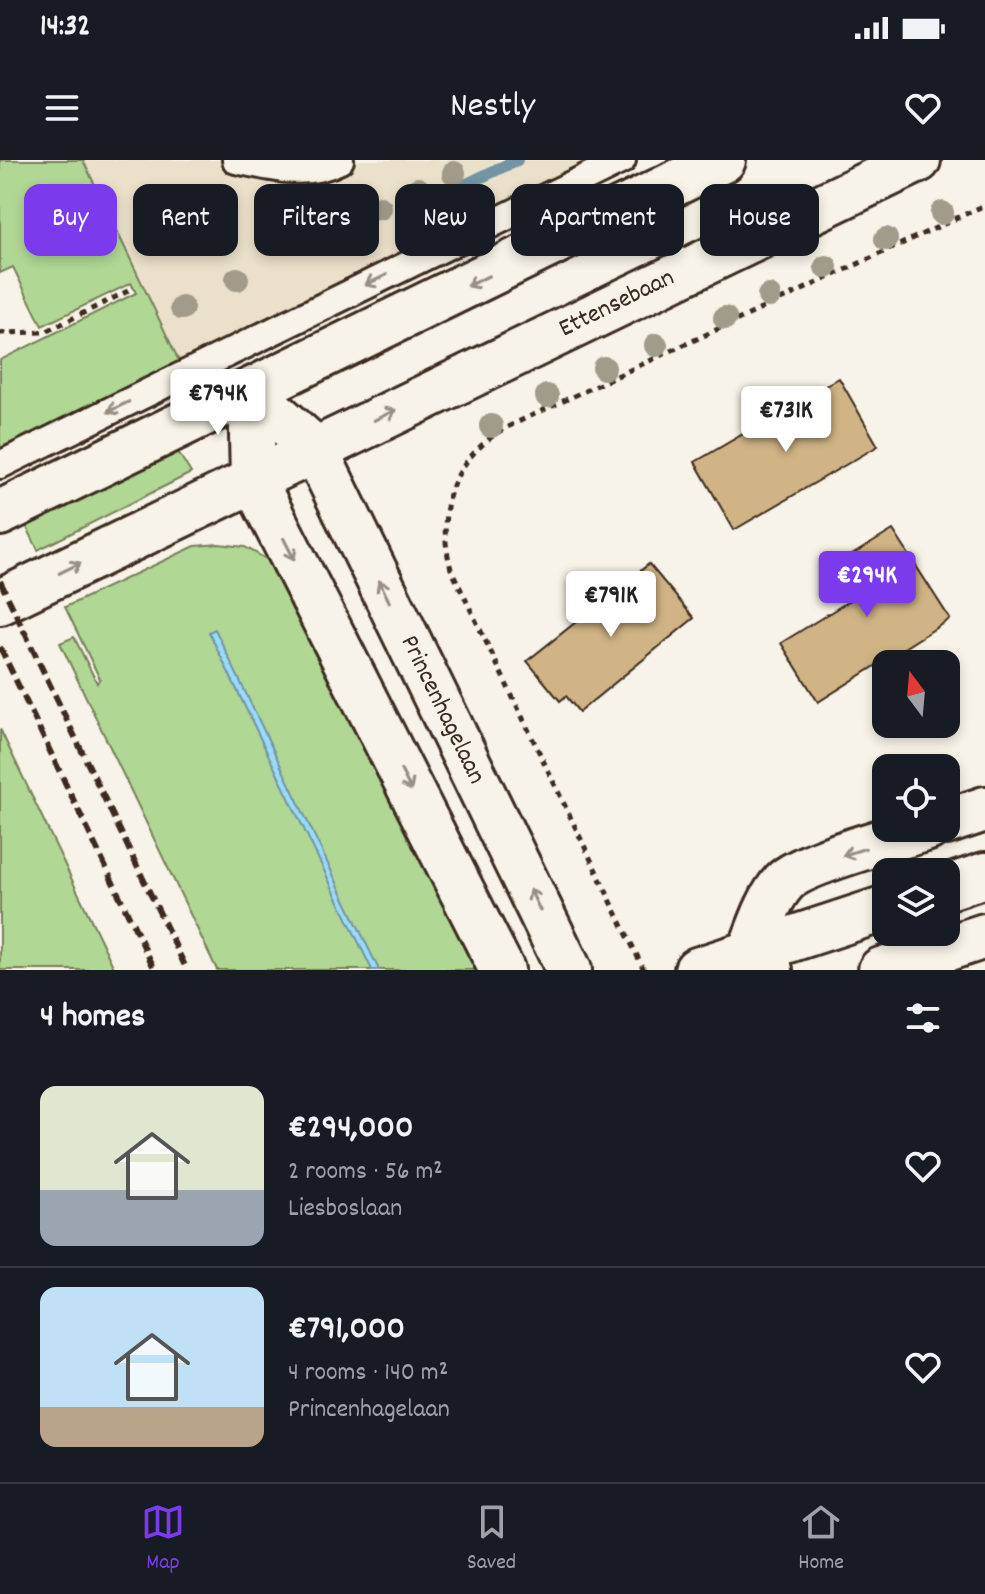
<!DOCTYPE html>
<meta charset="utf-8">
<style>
:root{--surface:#171b24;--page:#20242c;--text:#f1f3f6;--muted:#9ea1a6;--line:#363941;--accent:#7c3aed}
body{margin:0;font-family:Dekko,sans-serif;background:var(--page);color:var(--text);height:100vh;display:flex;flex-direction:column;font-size:30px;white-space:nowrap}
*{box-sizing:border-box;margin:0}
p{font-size:26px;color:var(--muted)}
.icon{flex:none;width:44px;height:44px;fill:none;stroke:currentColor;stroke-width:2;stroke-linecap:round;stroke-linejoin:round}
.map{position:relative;height:810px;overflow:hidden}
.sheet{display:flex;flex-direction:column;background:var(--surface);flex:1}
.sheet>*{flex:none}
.top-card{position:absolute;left:24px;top:24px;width:938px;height:72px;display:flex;gap:16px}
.needle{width:52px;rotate:344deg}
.tools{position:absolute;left:872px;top:490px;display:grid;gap:16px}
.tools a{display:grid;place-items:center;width:88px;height:88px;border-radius:16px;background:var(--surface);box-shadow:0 4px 12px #0003;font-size:40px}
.price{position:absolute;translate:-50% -68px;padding:0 18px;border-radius:8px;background:#fff;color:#222;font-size:26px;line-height:52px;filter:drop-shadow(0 2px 4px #0008)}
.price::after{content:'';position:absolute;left:50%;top:48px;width:24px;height:18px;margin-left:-12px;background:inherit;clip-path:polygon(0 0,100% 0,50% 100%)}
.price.on{background:var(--accent);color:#fff}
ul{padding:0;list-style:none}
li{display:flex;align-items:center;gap:24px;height:200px;padding:0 40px}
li+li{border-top:2px solid var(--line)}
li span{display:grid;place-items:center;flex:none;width:224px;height:160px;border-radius:16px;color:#555}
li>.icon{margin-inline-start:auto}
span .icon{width:96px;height:96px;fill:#fffc;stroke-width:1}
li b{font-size:34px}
h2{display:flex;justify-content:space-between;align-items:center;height:96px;padding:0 40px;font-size:34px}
.chip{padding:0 28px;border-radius:16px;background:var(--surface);box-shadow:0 4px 12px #0003;font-size:28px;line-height:72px}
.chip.on{background:var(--accent);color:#fff}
.status{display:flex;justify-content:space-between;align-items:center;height:56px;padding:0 40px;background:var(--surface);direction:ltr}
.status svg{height:22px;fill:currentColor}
header{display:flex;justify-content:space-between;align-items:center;height:104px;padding:0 40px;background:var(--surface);font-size:36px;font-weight:600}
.tab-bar{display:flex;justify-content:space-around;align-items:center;height:112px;border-top:2px solid var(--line);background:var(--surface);font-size:22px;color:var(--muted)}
.tab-bar a{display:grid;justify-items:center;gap:4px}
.tab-bar .on{color:var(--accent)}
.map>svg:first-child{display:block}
</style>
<div class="status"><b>14:32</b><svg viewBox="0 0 49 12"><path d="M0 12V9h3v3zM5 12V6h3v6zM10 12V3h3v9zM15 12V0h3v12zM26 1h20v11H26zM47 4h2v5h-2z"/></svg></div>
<header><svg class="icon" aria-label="menu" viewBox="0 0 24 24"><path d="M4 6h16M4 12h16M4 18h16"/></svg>Nestly<svg class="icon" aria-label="heart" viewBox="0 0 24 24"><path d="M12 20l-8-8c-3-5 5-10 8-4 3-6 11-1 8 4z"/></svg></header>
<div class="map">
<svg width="985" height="810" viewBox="0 0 985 810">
<rect width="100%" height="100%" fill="#f7f3e8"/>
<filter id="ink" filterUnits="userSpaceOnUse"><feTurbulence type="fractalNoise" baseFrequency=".0125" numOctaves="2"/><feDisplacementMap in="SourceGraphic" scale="16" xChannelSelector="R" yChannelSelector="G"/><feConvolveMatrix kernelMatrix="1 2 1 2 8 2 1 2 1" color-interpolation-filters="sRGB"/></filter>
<g filter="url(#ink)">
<polygon fill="#ebe0ca" points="83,0 590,0 179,201"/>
<g fill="#b0d794" stroke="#768059" stroke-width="2">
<polygon points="0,0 83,0 179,201 0,288 0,200 136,133 131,123 42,166 13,107 0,113"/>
<polygon points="175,287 191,313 38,390 22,357"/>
<polygon points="219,384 245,387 280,407 488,810 217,810 60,483 74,477 97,523 100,519 65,447 195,386"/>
<polygon points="0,569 115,810 0,810"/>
</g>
<polygon fill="#98dbfa" stroke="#7394a2" stroke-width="2" points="215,469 379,810 372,810 209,472"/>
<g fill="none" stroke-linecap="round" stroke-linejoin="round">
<polyline stroke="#7394a2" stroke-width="12" points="409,52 517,0"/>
</g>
<g fill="#d0b485" stroke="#3b2a1e" stroke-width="2">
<polygon points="839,218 878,286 734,370 695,302"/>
<polygon points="893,370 950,459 818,542 781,483 862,433 842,401"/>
<polygon points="649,404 694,458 579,552 566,536 560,541 527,501"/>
</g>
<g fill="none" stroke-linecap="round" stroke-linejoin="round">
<defs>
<g id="lane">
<path d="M236 0C272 7 306 18 340 0"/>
<polyline points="0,305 622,0"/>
</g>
<g id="street">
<polyline points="946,662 985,649"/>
<path d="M770 810 749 794C759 770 767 741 784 722 801 703 899 677 928 668"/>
<polyline points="881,810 985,776"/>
</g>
<g id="secondary">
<polyline points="251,232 315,289 569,810"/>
<polyline points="251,232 253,319 502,810"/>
<polyline points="0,353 723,0"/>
<polyline points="0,442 918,0"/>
<polyline points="946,728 985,715"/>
<polyline points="697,810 886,748"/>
</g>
</defs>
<use href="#lane" stroke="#3b2a1e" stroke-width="32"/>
<use href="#street" stroke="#3b2a1e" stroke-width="50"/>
<use href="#secondary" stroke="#3b2a1e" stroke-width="50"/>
<g stroke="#3b2a1e" stroke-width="5" stroke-dasharray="6 6" stroke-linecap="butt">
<polyline points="0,173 45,172 134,128"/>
<path d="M644 810 451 409C435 349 452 300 505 268L985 45"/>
</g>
<use href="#lane" stroke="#f7f3e8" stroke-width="26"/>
<use href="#street" stroke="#f7f3e8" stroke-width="44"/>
<use href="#secondary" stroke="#f7f3e8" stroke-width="44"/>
<g stroke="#3b2a1e" stroke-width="6" stroke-dasharray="12 6" stroke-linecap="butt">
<polyline points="0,421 187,810"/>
<polyline points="0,487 155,810"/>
</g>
</g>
<g fill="#a09c89">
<circle cx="454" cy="13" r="12"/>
<circle cx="418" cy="29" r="12"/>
<circle cx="380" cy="48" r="12"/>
<circle cx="942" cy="53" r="12"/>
<circle cx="886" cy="79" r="12"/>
<circle cx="826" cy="107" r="12"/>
<circle cx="237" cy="119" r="12"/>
<circle cx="769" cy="136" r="12"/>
<circle cx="182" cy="148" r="12"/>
<circle cx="725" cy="158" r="12"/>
<circle cx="656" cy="185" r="12"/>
<circle cx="604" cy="208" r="12"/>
<circle cx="547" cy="236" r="12"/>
<circle cx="491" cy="266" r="12"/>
</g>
<defs><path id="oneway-shaft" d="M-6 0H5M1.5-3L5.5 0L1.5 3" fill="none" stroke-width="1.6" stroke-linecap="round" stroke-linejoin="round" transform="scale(2)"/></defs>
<g stroke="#998e83">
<use href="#oneway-shaft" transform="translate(376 120) rotate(154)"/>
<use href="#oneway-shaft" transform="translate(478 121) rotate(154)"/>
<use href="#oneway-shaft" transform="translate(118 247) rotate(154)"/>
<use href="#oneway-shaft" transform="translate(385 255) rotate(-26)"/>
<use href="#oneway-shaft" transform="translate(289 389) rotate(63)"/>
<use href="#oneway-shaft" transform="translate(70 408) rotate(-26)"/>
<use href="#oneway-shaft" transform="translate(384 431) rotate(-116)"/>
<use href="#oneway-shaft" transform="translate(406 620) rotate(63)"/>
<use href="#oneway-shaft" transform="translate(854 692) rotate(162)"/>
<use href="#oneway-shaft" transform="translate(535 740) rotate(-116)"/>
</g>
</g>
<g text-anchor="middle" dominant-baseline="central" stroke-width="6" stroke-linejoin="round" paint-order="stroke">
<g font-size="26" fill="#3b2a1e" stroke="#f7f3e8">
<text transform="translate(617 144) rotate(-26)">Ettensebaan</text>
<text transform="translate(442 550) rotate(64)">Princenhagelaan</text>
</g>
</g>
</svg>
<div class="tools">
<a><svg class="needle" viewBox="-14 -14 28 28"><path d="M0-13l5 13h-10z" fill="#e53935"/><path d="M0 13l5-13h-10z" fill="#9ea1a6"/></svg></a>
<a><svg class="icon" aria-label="locate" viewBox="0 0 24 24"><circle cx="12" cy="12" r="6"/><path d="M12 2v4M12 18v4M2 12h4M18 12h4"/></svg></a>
<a><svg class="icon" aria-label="layers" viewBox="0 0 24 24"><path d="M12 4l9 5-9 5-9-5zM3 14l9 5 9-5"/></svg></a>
</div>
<b class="price" style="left:218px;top:277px">€794K</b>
<b class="price" style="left:786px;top:294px">€731K</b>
<b class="price on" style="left:867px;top:459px">€294K</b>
<b class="price" style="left:611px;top:479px">€791K</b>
<div class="top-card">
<a class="chip on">Buy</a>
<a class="chip">Rent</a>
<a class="chip">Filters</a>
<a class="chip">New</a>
<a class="chip">Apartment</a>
<a class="chip">House</a>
</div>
</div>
<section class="sheet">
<h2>4 homes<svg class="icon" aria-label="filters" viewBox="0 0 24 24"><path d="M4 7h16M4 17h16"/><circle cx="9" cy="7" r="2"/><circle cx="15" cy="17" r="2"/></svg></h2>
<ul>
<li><span style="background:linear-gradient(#dfe7d0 65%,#9aa5b1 0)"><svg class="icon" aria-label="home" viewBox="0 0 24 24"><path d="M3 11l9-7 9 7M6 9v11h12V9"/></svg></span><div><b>€294,000</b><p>2 rooms · 56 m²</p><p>Liesboslaan</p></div><svg class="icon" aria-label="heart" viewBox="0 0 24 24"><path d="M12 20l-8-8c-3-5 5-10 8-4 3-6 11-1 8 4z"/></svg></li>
<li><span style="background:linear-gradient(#bfe0f5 75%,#b9a48a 0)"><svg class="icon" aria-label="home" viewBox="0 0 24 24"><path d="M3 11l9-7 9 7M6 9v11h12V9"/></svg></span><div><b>€791,000</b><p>4 rooms · 140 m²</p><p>Princenhagelaan</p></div><svg class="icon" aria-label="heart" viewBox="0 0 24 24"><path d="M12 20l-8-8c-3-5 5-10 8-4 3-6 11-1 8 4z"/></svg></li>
</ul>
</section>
<nav class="tab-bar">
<a class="on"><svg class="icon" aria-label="map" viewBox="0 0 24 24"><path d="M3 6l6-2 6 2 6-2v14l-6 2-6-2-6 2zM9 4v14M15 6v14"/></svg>Map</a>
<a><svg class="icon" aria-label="saved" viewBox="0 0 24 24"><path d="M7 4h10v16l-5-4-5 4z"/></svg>Saved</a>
<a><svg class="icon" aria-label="home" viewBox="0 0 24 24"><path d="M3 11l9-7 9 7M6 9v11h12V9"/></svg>Home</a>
</nav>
